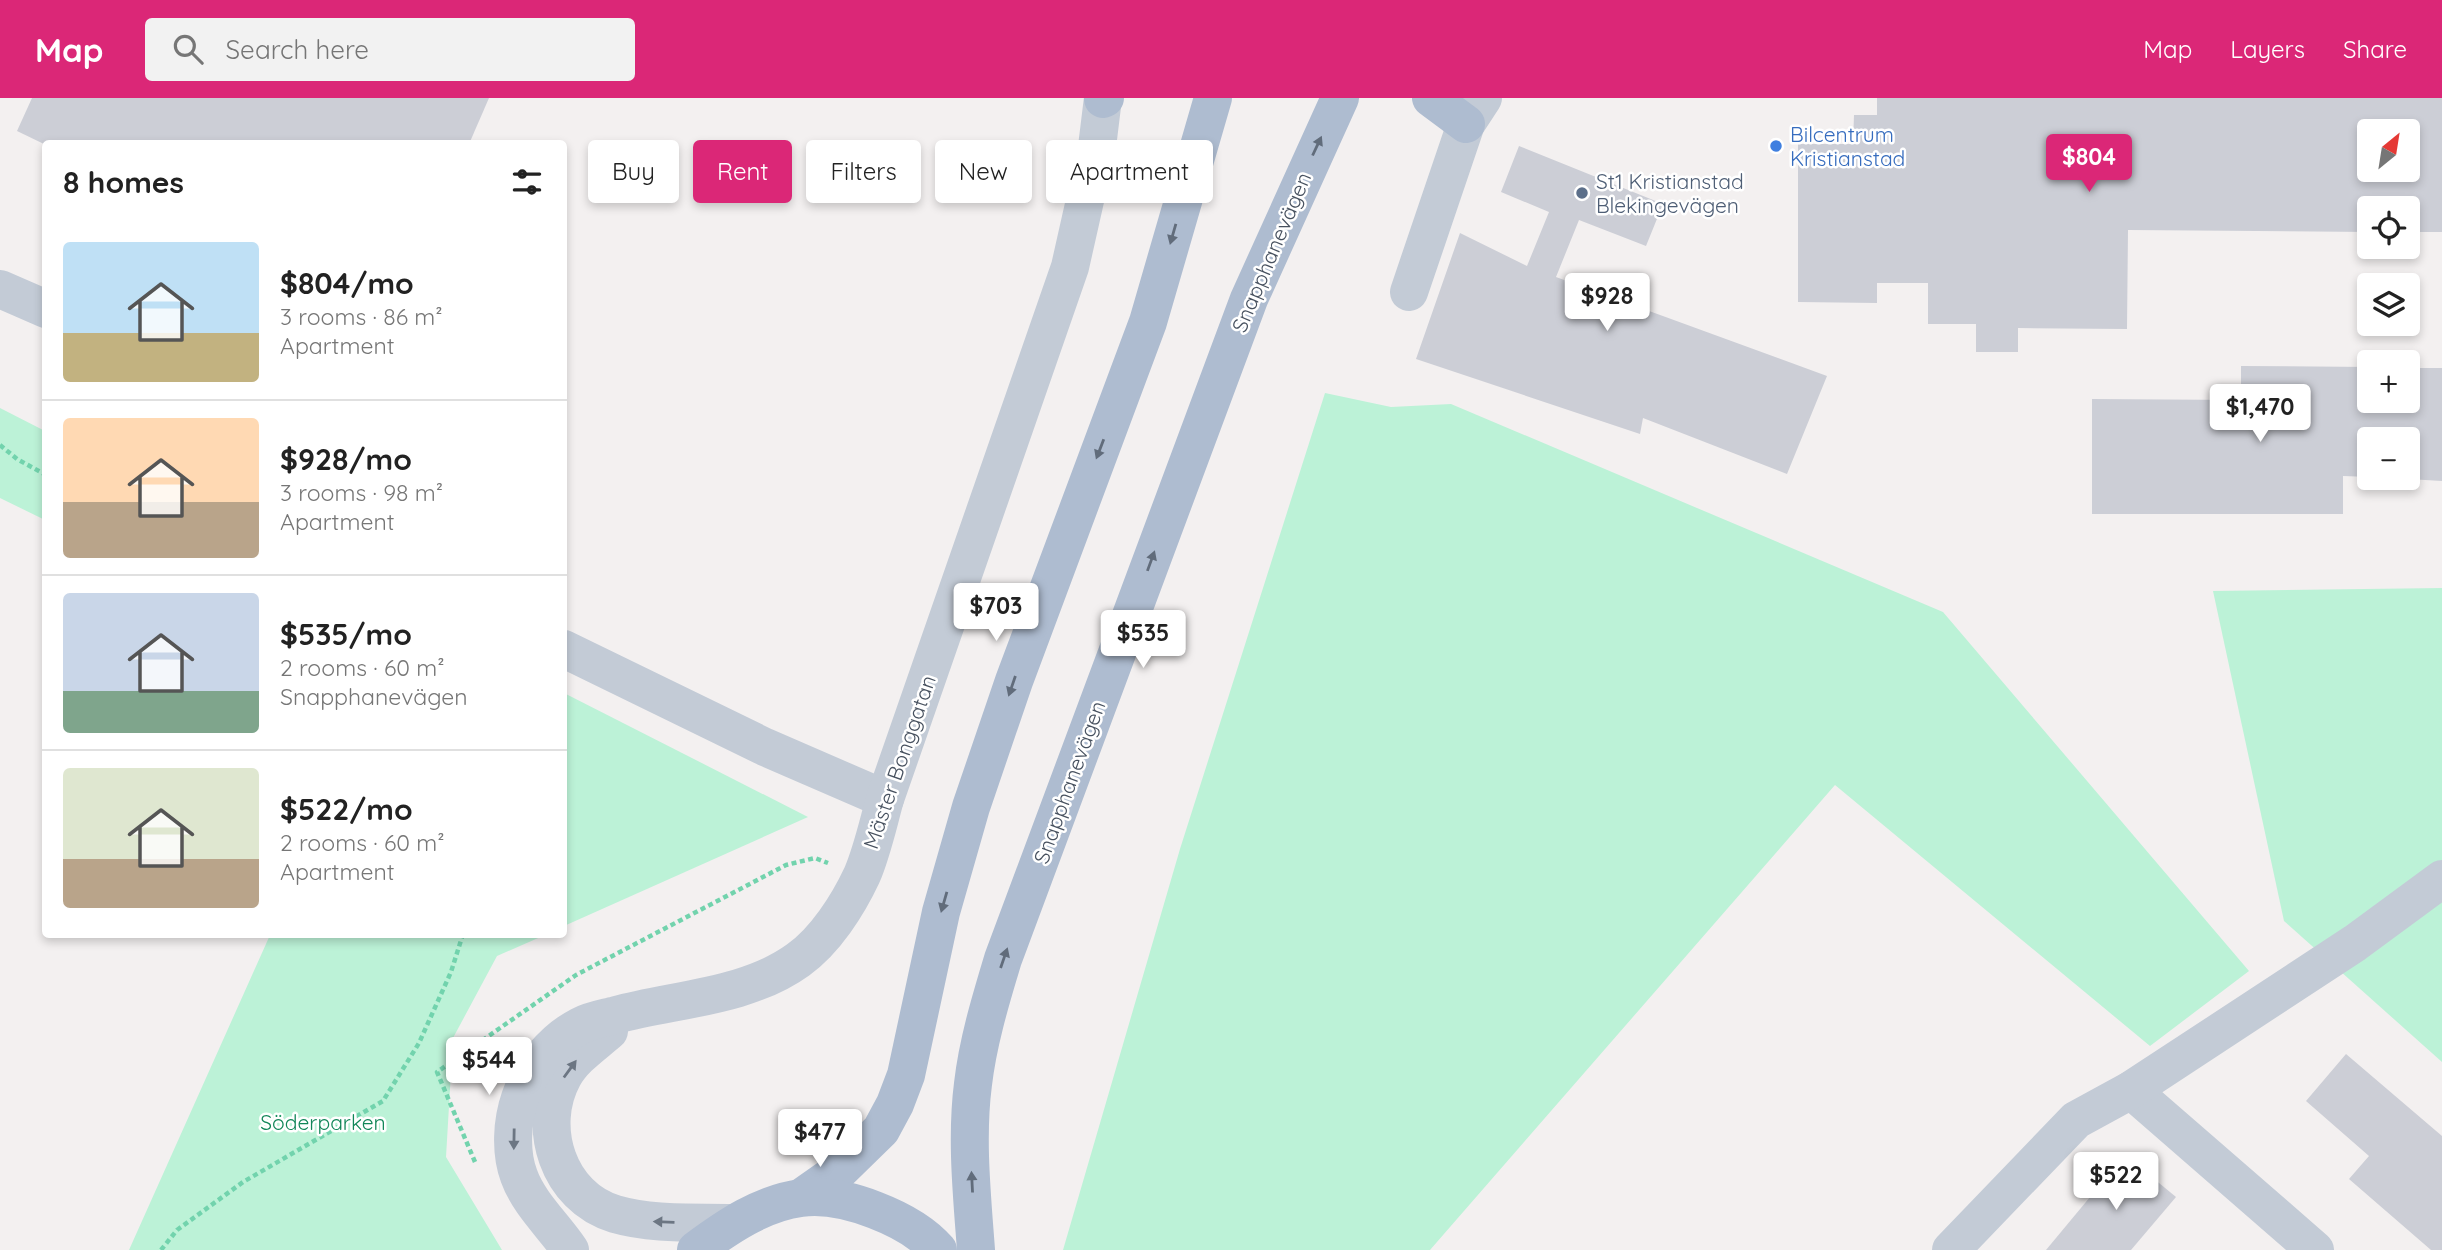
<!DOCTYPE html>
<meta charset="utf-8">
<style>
:root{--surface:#fff;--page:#f2f2f2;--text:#222;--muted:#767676;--line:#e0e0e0;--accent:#db2777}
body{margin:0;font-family:Quicksand,sans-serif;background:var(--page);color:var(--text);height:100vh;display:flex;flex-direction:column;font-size:26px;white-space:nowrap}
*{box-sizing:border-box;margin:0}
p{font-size:23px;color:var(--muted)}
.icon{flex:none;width:38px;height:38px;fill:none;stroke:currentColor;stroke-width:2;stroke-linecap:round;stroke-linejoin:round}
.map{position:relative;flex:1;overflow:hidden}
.side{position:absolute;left:42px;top:42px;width:525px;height:798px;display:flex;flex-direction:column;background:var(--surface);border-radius:7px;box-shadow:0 4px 10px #0003}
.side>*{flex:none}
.top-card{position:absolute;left:588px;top:42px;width:665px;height:63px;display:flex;gap:14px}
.needle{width:46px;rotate:30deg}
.buttons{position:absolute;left:2357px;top:21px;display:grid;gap:14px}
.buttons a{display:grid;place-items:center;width:63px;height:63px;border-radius:7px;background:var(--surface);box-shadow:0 4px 10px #0003;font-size:35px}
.price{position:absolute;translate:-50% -60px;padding:0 16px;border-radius:7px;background:#fff;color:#222;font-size:23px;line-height:46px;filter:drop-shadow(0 2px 4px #0008)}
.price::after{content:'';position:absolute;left:50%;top:42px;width:21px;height:16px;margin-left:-10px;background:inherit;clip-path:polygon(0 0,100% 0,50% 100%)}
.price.on{background:var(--accent);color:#fff}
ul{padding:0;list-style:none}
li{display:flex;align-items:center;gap:21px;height:175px;padding:0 21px}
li+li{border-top:2px solid var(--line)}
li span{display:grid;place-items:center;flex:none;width:196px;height:140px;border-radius:7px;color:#555}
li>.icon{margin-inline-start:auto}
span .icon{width:84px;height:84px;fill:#fffc;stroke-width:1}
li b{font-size:30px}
h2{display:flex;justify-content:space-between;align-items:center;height:84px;padding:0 21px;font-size:30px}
.chip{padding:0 24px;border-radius:7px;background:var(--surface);box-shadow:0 4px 10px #0003;font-size:24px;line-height:63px}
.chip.on{background:var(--accent);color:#fff}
header{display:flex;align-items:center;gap:42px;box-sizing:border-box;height:98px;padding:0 35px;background:var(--accent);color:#fff}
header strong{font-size:33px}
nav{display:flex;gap:38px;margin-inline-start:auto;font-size:24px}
.search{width:490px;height:63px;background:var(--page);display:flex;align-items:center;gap:18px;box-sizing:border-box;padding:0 24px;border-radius:7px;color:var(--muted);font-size:26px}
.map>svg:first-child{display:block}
</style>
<header>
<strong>Map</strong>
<div class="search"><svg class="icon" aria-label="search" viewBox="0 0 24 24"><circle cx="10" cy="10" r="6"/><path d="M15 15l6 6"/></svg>Search here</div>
<nav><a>Map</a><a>Layers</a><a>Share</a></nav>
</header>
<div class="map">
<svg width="2442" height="1152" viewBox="0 0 2442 1152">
<rect width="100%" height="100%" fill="#f3f0f0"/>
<g fill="#bcf2d7">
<polygon points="1325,295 1391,309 1451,306 1943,514 2249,873 2150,948 1835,687 1430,1152 1063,1152 1180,751"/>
<polygon points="0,310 45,333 45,422 0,400"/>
<polygon points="2442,490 2442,964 2284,823 2213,493"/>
<polygon points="564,595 808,719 564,828"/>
<polygon points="270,837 545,837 497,858 453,940 446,1059 502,1152 129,1152"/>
</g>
<g fill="#ccced6" fill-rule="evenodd">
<polygon points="32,0 489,0 469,46 46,47 17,33"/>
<path d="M1877 0H2442V134H2408V110H2370V134L2128 132 2127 231 2018 230V254H1976V226H1928V185H1877V205L1798 204V46H1853L1854 17H1877ZM2370 33H2408V72H2370Z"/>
<polygon points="1519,48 1663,106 1646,148 1579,122 1556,179 1827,278 1787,376 1643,320 1640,336 1416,261 1460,135 1527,168 1549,114 1501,94"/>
<polygon points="2241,268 2370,269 2370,303 2408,303 2408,270 2442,270 2442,383 2408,381 2408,341 2370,341 2370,379 2343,378 2343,416 2092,416 2092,301 2241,302"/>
<polygon points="2346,956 2442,1038 2442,1152 2431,1152 2349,1081 2369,1058 2306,1003"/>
<polygon points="2125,1057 2176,1099 2131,1152 2046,1152"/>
</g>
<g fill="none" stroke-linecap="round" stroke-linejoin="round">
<g stroke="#72d3ad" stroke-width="4.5" stroke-dasharray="5 3.5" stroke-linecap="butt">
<polyline points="0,347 17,361 46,377"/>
<polyline points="475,1064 437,974 576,877 786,767 815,760 828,765"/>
<polyline points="161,1152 177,1132 243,1084 383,1003 419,945 451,874 463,836"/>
</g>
<g stroke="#c3cbd6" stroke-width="38">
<polyline points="0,191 46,211"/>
<polyline points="1409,194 1466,26 1483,0"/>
<polyline points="564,551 765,649 885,701"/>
<path d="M609 933C593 947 573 960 563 979 536 1029 558 1099 615 1116 653 1127 693 1124 733 1125"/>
<polyline points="2131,992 2315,1152"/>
<path d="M570 1152C554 1128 529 1106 519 1078 510 1054 512 1023 520 1000 530 970 553 942 580 928 591 922 605 920 616 917 675 901 747 899 798 862 825 843 848 807 862 777 872 754 878 726 885 701L1070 169 1097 49 1103 0"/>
<polyline points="1951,1152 2076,1022 2131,992 2355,845 2442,781"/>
</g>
<g stroke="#aebcd0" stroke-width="38">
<polyline points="1431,0 1466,26"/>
<polyline points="1103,1 1105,0"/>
<polyline points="802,1099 839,1073 881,1032 895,1006 906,977 941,814 971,709 1014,583 1148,224 1213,0"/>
<path d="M696 1152C727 1129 762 1105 801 1100 843 1094 911 1121 938 1152"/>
<path d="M976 1152C972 1098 966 1040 973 986 978 943 991 901 1003 861L1249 201 1340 0"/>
</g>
</g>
<defs><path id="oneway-solid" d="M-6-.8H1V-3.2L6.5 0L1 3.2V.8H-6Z" transform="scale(1.75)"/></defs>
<g fill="#616c7b">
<use href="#oneway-solid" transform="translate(1317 48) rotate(-65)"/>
<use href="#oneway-solid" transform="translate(1173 136) rotate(106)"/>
<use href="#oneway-solid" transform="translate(1100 351) rotate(111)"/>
<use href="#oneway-solid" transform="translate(1151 463) rotate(-70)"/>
<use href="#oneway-solid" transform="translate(1012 588) rotate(109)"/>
<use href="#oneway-solid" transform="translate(944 804) rotate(106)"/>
<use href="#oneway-solid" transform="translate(1004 860) rotate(-71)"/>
<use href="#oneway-solid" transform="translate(972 1084) rotate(-93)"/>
</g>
<g fill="#6c7683">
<use href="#oneway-solid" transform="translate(570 971) rotate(-54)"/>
<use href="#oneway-solid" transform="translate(514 1041) rotate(91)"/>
<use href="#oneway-solid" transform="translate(664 1124) rotate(-178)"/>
</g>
<circle fill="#3f7fe0" stroke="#fff" stroke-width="2.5" cx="1776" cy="48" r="7"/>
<circle fill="#5c6f8a" stroke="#fff" stroke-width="2.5" cx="1582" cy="95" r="7"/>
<g text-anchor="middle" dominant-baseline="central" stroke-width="5" stroke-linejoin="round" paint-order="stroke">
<g font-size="21" fill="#366cbe" stroke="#fff" text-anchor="start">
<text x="1790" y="36">Bilcentrum<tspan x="1790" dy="24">Kristianstad</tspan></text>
</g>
<g font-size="21" fill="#4e5e75" stroke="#fff" text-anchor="start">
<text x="1596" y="83">St1 Kristianstad<tspan x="1596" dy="24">Blekingevägen</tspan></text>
</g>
<g font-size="21" fill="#47515f" stroke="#fff">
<text transform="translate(1271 154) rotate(-67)">Snapphanevägen</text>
<text transform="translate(899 664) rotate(-71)">Mäster Bonggatan</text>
<text transform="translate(1069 684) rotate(-70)">Snapphanevägen</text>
</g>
<g font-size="21" fill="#118658" stroke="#fff">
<text x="323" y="1024">Söderparken</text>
</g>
</g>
</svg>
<div class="buttons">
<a><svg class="needle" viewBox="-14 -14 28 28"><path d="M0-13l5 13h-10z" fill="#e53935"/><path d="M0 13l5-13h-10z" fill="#767676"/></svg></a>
<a><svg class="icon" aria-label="locate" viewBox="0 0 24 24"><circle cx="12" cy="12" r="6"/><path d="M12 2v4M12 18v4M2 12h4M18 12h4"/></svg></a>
<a><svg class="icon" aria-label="layers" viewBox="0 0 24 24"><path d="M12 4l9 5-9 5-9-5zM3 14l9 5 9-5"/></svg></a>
<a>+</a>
<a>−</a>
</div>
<b class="price on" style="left:2089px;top:96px">$804</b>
<b class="price" style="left:1607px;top:235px">$928</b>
<b class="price" style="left:2260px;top:346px">$1,470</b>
<b class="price" style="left:996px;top:545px">$703</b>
<b class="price" style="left:1143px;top:572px">$535</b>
<b class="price" style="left:489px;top:999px">$544</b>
<b class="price" style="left:820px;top:1071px">$477</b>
<b class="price" style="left:2116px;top:1114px">$522</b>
<div class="top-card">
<a class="chip">Buy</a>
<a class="chip on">Rent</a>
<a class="chip">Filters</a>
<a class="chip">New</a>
<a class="chip">Apartment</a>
</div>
<section class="side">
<h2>8 homes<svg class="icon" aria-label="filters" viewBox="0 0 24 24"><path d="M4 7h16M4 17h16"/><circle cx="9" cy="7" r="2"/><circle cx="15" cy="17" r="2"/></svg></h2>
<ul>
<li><span style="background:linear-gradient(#bfe0f5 65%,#c2b280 0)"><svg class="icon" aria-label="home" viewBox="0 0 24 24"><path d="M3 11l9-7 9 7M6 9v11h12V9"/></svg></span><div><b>$804/mo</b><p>3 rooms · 86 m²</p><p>Apartment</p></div></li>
<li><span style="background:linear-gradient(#ffd9b3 60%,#b9a48a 0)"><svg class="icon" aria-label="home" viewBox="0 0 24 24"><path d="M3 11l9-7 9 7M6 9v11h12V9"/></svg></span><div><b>$928/mo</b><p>3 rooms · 98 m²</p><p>Apartment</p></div></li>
<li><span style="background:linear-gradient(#c9d6e8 70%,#7fa58c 0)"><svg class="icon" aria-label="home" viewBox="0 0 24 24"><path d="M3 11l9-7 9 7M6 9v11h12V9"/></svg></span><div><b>$535/mo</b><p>2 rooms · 60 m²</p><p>Snapphanevägen</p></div></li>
<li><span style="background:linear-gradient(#dfe7d0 65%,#b9a48a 0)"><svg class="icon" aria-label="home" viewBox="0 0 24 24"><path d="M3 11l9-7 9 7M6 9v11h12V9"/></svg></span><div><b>$522/mo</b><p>2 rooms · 60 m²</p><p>Apartment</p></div></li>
</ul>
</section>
</div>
